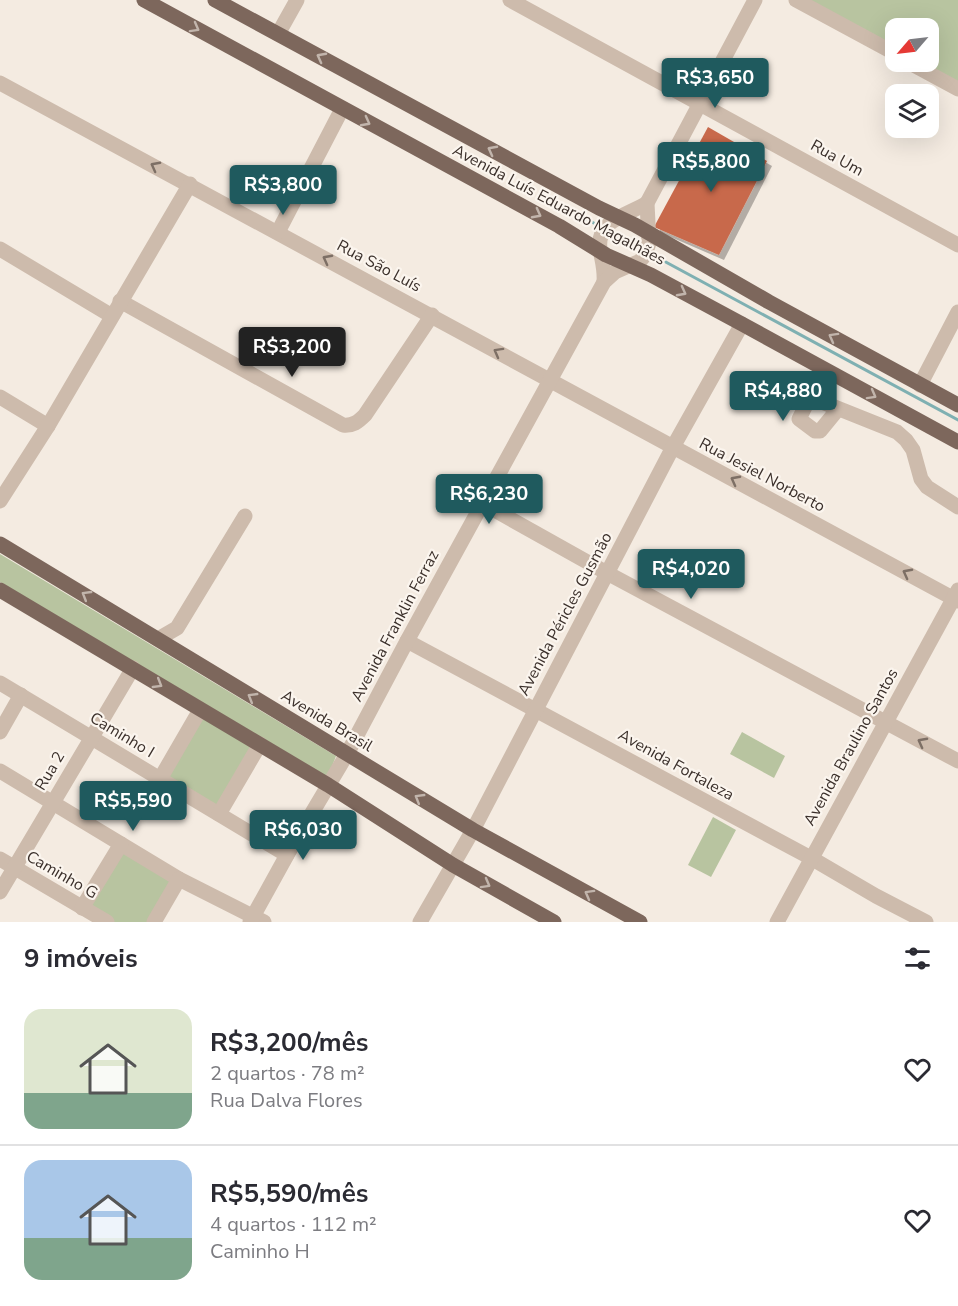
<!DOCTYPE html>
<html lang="pt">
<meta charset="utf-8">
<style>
:root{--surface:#fff;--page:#f7f7f7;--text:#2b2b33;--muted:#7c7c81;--line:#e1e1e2;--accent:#1f5a5e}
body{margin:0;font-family:"Nunito Sans",sans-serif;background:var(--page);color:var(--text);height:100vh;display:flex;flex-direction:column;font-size:22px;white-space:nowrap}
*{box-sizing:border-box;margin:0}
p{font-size:20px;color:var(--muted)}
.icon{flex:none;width:33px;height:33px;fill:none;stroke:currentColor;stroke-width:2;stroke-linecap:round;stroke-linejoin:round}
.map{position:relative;height:922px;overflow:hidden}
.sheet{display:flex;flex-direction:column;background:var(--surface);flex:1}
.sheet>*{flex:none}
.needle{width:39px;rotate:242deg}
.controls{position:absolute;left:885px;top:18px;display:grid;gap:12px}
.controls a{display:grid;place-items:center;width:54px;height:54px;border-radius:12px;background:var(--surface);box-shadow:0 6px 24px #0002;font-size:30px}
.price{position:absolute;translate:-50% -51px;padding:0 14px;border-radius:6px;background:var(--accent);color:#fff;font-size:20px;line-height:39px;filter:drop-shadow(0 2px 3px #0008)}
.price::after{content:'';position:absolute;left:50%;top:36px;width:18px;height:14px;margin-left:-9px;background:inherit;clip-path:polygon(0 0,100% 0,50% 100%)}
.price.selected{background:#222;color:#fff}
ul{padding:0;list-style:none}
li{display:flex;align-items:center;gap:18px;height:150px;padding:0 24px}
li+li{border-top:2px solid var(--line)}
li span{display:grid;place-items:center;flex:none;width:168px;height:120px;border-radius:18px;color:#555}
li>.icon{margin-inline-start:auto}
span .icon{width:72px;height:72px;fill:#fffc;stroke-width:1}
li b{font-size:26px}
h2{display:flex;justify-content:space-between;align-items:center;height:72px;padding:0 24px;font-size:26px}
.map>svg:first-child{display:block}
</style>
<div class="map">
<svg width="958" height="922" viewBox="0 0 958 922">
<defs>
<filter id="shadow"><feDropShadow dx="5" dy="5" stdDeviation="0" flood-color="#0004"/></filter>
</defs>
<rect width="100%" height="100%" fill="#f4ebe1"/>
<g fill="#b8c4a0">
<polygon points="801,0 958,0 958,83 917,62 928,62 928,28 896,28 895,50"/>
<polygon points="0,554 336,756 328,777 0,582"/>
<polygon points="200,717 253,748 217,810 165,779"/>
<polygon points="742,732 785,756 774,778 730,754"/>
<polygon points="713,817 736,830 711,877 688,865"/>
<polygon points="121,851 174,884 151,922 109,922 87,909"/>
</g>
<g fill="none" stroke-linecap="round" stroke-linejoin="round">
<g stroke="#7fb0b2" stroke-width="3">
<polyline points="553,201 601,227"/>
<polyline points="610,232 641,249"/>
<polyline points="649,253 958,420"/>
</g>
</g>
<polygon fill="#c8694b" filter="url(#shadow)" points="708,127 767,161 719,255 654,227"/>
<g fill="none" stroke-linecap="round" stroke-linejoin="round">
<g stroke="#cdbbac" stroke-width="15">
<polyline points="510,0 958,245"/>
<polyline points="796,0 896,54"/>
<polyline points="278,34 297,0"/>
<polyline points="908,62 958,89"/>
<polyline points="0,83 958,601"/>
<polyline points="278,232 342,109"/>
<polyline points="0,249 112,316"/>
<path d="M604 282C605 269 602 261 600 249 596 220 628 215 647 203"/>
<path d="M120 301 343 425C353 426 358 422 365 415L432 315"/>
<polyline points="920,385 958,312"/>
<polyline points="0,397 48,426"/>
<polyline points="838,409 820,431 815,431 799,419 808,401 812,398 897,432 906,440 913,450 921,479 927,487 958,507"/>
<polyline points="0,501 48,426 190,184"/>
<polyline points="482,503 607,573 958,761"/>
<polyline points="158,639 177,628 245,516"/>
<polyline points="407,641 811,858 876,896 926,922"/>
<polyline points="0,683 287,855"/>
<polyline points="0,732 21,695"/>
<polyline points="0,771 179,879 264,922"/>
<polyline points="160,779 200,710"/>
<polyline points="219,814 260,744"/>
<polyline points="0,859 107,922"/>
<polyline points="0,892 133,668"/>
<polyline points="82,908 121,844"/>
<polyline points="154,922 179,879"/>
<polyline points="250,922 287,855 347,754 407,641 604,282 615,272 640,261 645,255 649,243 647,203 755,0"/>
<polyline points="420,922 473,830 673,447 742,324"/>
<polyline points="777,922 958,590"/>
</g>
<g stroke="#7d675c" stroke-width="15">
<polyline points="144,0 559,226 606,255 651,275 742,324 958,442"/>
<polyline points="215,0 599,208 635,225 769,302 958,405"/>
<polyline points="0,544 473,830 640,922"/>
<polyline points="0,590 328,785 453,865 554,922"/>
</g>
</g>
<defs><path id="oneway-chevron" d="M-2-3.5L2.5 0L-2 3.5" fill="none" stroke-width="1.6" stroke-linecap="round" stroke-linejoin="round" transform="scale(1.5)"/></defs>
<g stroke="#c2b5ac">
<use href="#oneway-chevron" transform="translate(195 28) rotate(29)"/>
<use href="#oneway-chevron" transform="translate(321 57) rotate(-152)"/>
<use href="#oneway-chevron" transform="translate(366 122) rotate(28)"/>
<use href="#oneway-chevron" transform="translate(492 150) rotate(-152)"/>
<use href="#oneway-chevron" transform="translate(537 214) rotate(28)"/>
<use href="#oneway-chevron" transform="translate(682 292) rotate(28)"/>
<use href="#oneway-chevron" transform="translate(833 337) rotate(-151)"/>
<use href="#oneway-chevron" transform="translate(872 395) rotate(29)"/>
<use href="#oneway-chevron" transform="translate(86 595) rotate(-149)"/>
<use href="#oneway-chevron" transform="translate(158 684) rotate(31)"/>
<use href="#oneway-chevron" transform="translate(252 697) rotate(-149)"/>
<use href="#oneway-chevron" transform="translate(419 798) rotate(-149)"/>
<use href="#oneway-chevron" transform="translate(486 884) rotate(29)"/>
<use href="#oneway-chevron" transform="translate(589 894) rotate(-151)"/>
</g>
<g stroke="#7d6f65">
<use href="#oneway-chevron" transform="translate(155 166) rotate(-152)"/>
<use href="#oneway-chevron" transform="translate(327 259) rotate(-152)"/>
<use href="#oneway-chevron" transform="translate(498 352) rotate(-151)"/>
<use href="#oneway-chevron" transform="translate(735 480) rotate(-152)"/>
<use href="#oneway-chevron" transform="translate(907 573) rotate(-152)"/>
<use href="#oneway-chevron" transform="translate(922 742) rotate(-152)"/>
</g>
<g text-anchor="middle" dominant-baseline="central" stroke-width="4.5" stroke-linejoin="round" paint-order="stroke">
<g font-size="16" fill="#3b302b" stroke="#fbf5ee">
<text transform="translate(837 158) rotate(29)">Rua Um</text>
<text transform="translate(559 205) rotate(28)">Avenida Luís Eduardo Magalhães</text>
<text transform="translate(379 266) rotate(28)">Rua São Luís</text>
<text transform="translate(762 475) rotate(28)">Rua Jesiel Norberto</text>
<text transform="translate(565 614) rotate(-62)">Avenida Péricles Gusmão</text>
<text transform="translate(395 626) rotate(-62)">Avenida Franklin Ferraz</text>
<text transform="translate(327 721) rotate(31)">Avenida Brasil</text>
<text transform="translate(122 735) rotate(31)">Caminho I</text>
<text transform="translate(851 747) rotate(-61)">Avenida Braulino Santos</text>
<text transform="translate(676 765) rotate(29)">Avenida Fortaleza</text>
<text transform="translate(50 771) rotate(-59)">Rua 2</text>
<text transform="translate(62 875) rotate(30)">Caminho G</text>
</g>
</g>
</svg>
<div class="controls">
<a><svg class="needle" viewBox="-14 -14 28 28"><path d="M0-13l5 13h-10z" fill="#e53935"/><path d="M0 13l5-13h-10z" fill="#7c7c81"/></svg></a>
<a><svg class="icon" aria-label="layers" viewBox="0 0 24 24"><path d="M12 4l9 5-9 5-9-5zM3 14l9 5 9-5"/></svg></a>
</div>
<b class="price" style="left:715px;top:109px">R$3,650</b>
<b class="price" style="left:711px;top:193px">R$5,800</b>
<b class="price" style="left:283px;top:216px">R$3,800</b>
<b class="price selected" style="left:292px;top:378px">R$3,200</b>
<b class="price" style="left:783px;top:422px">R$4,880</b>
<b class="price" style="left:489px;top:525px">R$6,230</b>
<b class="price" style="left:691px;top:600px">R$4,020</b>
<b class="price" style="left:133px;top:832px">R$5,590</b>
<b class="price" style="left:303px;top:861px">R$6,030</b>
</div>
<section class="sheet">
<h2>9 imóveis<svg class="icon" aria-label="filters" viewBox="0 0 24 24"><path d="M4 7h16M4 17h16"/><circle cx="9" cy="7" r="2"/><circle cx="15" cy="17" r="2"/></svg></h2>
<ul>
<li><span style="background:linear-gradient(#dfe7d0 70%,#7fa58c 0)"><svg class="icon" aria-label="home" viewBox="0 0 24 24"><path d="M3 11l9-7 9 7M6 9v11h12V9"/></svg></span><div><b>R$3,200/mês</b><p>2 quartos · 78 m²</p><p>Rua Dalva Flores</p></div><svg class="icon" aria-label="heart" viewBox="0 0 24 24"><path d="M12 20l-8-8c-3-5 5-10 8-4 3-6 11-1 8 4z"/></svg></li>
<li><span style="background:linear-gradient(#a9c7e8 65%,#7fa58c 0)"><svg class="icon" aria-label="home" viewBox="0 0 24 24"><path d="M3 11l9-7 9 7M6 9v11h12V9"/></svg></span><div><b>R$5,590/mês</b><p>4 quartos · 112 m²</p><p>Caminho H</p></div><svg class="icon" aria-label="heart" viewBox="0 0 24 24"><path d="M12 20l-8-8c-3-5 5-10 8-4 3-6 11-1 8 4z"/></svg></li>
</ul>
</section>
